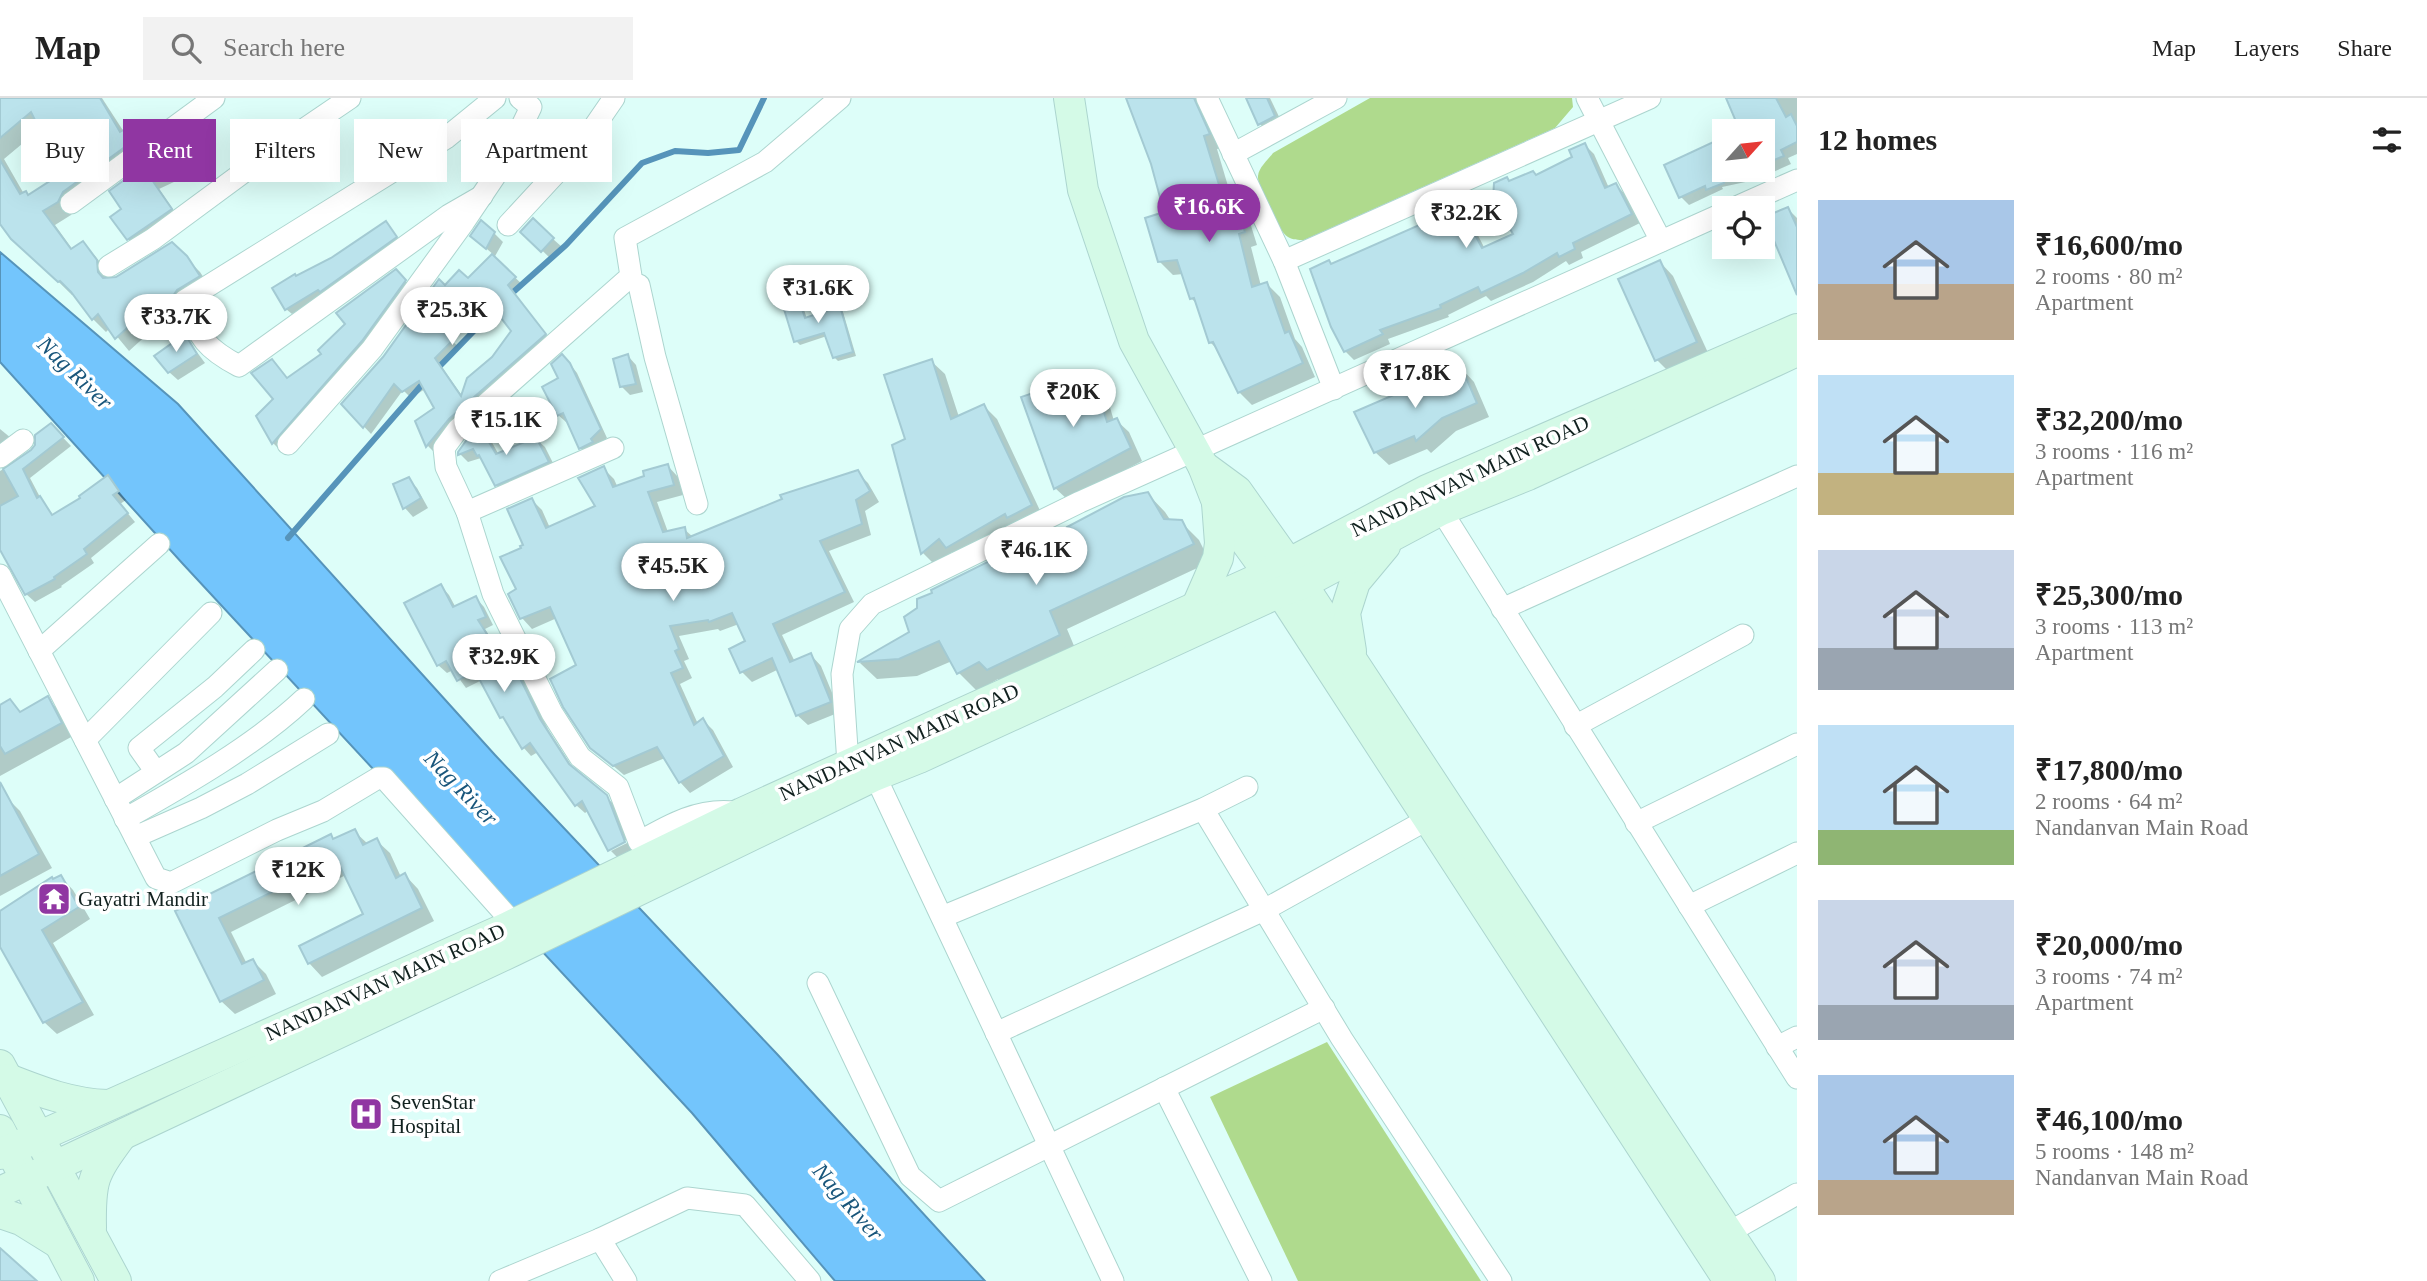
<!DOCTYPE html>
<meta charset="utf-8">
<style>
:root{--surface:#fff;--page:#f2f2f2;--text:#222;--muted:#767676;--line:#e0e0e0;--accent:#9036a2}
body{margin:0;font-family:Georgia,serif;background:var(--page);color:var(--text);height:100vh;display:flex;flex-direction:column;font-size:26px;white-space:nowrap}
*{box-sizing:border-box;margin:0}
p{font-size:23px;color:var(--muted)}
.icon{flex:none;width:38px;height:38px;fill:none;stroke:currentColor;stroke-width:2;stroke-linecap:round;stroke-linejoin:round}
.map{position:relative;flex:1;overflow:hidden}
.details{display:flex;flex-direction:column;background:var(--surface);width:630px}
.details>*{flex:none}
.guide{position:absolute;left:21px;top:21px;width:665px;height:63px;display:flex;gap:14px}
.needle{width:46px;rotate:63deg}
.fabs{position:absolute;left:1712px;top:21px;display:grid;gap:14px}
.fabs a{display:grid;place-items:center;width:63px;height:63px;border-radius:0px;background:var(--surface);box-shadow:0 7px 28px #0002;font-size:35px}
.price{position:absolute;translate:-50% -60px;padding:0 16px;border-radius:24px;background:#fff;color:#222;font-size:23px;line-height:46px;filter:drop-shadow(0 2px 4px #0008)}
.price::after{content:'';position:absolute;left:50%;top:42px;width:21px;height:16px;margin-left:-10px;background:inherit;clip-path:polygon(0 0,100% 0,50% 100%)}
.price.active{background:var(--accent);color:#fff}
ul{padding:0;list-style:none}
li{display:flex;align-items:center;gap:21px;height:175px;padding:0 21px}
li span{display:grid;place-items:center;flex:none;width:196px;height:140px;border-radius:0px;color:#555}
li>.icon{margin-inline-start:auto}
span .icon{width:84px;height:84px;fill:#fffc;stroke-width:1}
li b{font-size:30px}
h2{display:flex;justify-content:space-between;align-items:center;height:84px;padding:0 21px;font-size:30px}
.pill{padding:0 24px;border-radius:0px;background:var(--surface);box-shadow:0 7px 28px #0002;font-size:24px;line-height:63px}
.pill.active{background:var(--accent);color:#fff}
header{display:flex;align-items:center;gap:42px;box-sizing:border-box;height:98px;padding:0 35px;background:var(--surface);border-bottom:2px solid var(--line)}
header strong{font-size:33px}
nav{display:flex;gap:38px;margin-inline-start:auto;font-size:24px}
.search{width:490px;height:63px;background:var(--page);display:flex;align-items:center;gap:18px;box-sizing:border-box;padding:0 24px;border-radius:0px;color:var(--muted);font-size:26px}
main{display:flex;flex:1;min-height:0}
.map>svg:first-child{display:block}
</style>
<header>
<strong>Map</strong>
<div class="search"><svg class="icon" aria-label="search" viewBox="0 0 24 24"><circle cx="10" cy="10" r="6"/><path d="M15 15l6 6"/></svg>Search here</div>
<nav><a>Map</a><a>Layers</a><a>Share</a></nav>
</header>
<main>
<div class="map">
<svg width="1797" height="1183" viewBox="0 0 1797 1183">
<rect width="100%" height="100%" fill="#ddfef9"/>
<g fill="#afda8d">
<path d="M1370 0H1572L1573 9 1555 30 1304 142C1298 142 1293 142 1288 139 1277 131 1257 92 1258 78 1259 69 1268 62 1273 55Z"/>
<polygon points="1327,944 1481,1183 1298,1183 1210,999"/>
</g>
<polygon fill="#73c5fc" stroke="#5694ba" stroke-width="2" points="0,154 178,306 495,657 777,956 985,1183 835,1183 692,1015 183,466 0,264"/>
<g fill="#0003" fill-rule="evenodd">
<path d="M0 0H102L124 34 132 29 145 42 76 108 71 117 55 127 73 152 83 145 96 159 110 177V181H116L172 146 200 174 212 192 176 220 171 215 129 253 110 230 106 234 93 221 74 195 72 197 13 139 0 123ZM41 30 46 41 60 55 75 53 81 65 29 98 24 96 4 61Z"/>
<polygon points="1128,0 1201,0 1222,50 1217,51 1233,105 1248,118 1257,147 1251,149 1261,188 1267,186 1280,199 1295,241 1302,249 1315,279 1252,307 1239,294 1220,254 1210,244 1198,207 1191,200 1183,176 1173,177 1159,163 1166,116 1152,65"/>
<polygon points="1248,0 1270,0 1283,27 1268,35 1260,26"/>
<polygon points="1728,0 1797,0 1797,56 1788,60 1791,66 1755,82 1722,89 1723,91 1689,107 1681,99 1724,72 1762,72 1762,33 1738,33 1741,31"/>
<polygon points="1585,47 1594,56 1609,90 1616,87 1625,96 1640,125 1581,154 1583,160 1569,167 1566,163 1533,184 1491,203 1486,198 1448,217 1449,219 1388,241 1390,246 1354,262 1345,253 1332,168 1459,111 1469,120 1485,151 1515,137 1510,84 1537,79 1574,60"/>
<polygon points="315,48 324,61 311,70 307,66"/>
<polygon points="160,58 168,67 176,83 159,91 179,120 136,149 128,141 124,112"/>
<polygon points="1788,111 1797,120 1797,192"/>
<polygon points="391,131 401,145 292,216 286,211 296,180"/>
<polygon points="522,133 553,141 562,149 551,161"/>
<path d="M494 135 503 144 494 160 523 187 514 196 552 244 435 355 428 348 417 324 436 310 425 291 411 300 403 292 371 336 343 306 445 190 468 182 494 157 481 146ZM473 209 487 222 498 212 513 233 463 299 441 268 460 250 452 243Z"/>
<polygon points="1660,164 1673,178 1709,257 1670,275 1657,262"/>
<polygon points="396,174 414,191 281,353 273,345 258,318 276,301 288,281 324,257"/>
<polygon points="796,195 800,199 807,221 840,210 843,214 856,258 838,263 834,259 827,238 800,247 796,243"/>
<polygon points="209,205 224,224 217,229 208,221 203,209"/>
<polygon points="185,238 205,265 178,282 169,274"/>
<polygon points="628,258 636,267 643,294 630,297 621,288"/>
<polygon points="931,263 945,276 959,319 984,308 997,321 1044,421 961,463 952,454 936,468 923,455 894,348 907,342"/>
<polygon points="570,266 577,275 607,340 588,357 580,350 569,323 566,324 558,317 561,281"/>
<polygon points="1461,270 1474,284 1489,319 1456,333 1431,355 1427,351 1389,367 1375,354"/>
<polygon points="1092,277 1104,289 1114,323 1116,322 1129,334 1142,363 1068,402 1055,390"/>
<polygon points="51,327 71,348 30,380 41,401 54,418 83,400 108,379 126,402 120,406 135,424 91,460 94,465 61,488 62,489 35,504 26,496 0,448 0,373 32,354"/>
<polygon points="0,331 11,340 0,357"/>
<polygon points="480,331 489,339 499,357 536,341 545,349 557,373 505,395 496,386 481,360 468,364 460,356"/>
<polygon points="668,368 678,379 683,397 657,404 668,434 684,431 693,439 857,374 868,385 879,404 865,413 871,437 829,453 854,504 782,537 795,564 811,557 821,568 840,614 808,627 797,617 779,571 752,584 742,574 747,544 739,526 720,533 718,531 679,538 689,561 684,563 692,580 680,586 698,626 703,622 713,632 733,669 690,695 680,684 665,660 624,677 591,649 578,568 557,520 532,531 522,520 510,497 519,492 532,402 542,412 550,430 597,409 603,370 614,381 618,390"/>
<polygon points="408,381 417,390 428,410 413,419 405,410 395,387"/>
<polygon points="1147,395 1165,414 1171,423 1181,424 1199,442 1210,464 1067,531 1077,555 1006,589 998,581 977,593 959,575 952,563 917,578 877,581 860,565 911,535 919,511 1021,449 1025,453 1047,442 1065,460 1078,454"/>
<polygon points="441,488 449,497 456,510 476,500 484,509 493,527 485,531 506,564 510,562 518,570 548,631 575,673 615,707 628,741 610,750 610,752 589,712 585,715 576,707 538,654 531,658 523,649 511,628 502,619 482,582 466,590 453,572 447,575 438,567"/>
<polygon points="47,601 60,613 73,638 0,678 0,609 10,604 22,616"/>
<polygon points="7,700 20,713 52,770 0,798 0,704"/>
<polygon points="354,733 368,746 376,742 390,755 401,779 405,777 418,791 434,823 322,879 309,865 366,817 346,777 231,834 247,866 253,863 266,876 276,896 235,916 221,903 177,813 330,738 335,743"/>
<polygon points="629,744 632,753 618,760 611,753"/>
<polygon points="61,779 73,792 90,821 53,845 94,917 57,936 44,924 0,846 0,815"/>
</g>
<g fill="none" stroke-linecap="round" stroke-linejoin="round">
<g stroke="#5694ba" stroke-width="6">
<polyline points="510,197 566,147 642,65 675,53 708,55 739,52 764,0"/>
<polyline points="436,272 499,207"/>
<polyline points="288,440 426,282"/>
</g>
</g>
<g fill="#bbe3ec" stroke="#a3cad3" stroke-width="2" fill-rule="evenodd">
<polygon points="0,0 100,0 120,34 132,27 140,38 63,94 58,104 43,113 71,151 83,143 97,162 98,174 103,180 116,179 172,144 187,158 200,178 177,192 171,201 161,208 157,203 115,241 98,216 92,222 71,194 60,183 58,184 11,141 0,126 0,62 20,96 26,93 28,97 56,79 54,77 79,64 65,40 45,42 31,14 0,40"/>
<polygon points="1126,0 1194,0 1210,36 1204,38 1225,106 1235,103 1245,134 1239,136 1252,189 1267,184 1285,235 1289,233 1303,265 1238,295 1213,244 1209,245 1194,200 1190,201 1177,162 1158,164 1145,120 1164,114 1151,66"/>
<polygon points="1246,0 1267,0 1275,18 1258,27"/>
<polygon points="1726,0 1776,0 1786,19 1791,16 1797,28 1797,44 1781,52 1784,58 1762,67 1762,33 1740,33"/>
<polygon points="1724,39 1724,85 1706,92 1705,88 1679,100 1664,67"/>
<polygon points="312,42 322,57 306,68 296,53"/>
<polygon points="1585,45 1605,90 1616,85 1632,116 1573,145 1575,151 1559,159 1557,155 1523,175 1481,195 1478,189 1440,207 1441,210 1380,232 1383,236 1344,254 1331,229 1310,171 1329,162 1331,166 1460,109 1482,150 1513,136 1493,102 1494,85 1507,79 1509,83 1533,73 1536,77 1572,59 1569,52"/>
<polygon points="160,56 169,74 152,82 172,111 127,142 110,119 121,111 109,93"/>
<polygon points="1788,109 1797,129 1797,197 1764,119"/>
<polygon points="533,120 554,140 541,154 520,134"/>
<polygon points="481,122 495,134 486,151 470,138"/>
<polygon points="386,123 397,139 320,194 318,192 285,212 272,190 295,176 296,178 331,160"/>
<path d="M492 156 516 179 508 187 546 236 449 321 426 349 415 323 434 310 419 283 402 294 394 286 363 330 341 306 383 259 439 181 445 187 459 172 468 180ZM495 200 492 208 511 233 492 259 467 280 461 298 435 260 454 241 446 234 465 203 479 216Z"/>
<polygon points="1660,162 1697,244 1655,263 1618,181"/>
<polygon points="396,171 406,182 362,243 272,346 256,318 273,301 251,275 272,261 287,280 321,256 318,252 345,226 336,215"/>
<polygon points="796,193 805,220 840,208 853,254 833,260 824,235 794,244 780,198"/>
<polygon points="185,236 197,256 168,275 154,258"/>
<polygon points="562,256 570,265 601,331 591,341 593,344 579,351 563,315 557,318 542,289 558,280 551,266"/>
<polygon points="628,256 636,286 620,289 613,261"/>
<polygon points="932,261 951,321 984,306 1032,407 1007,420 1005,416 946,450 939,441 921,456 892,347 905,341 884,277"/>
<polygon points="1461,268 1477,305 1442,320 1416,343 1414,338 1374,355 1354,314"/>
<polygon points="1092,275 1107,324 1117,320 1131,350 1054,391 1021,299"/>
<polygon points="51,325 64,339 23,371 37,400 40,398 52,417 80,400 79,398 108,377 119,393 113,397 128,415 84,451 87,456 54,479 55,481 25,497 0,452 0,408 18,398 3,371 31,352 35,347 35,337"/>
<polygon points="480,329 496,356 536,339 549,364 495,388 479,357 477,358 473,351 458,357 458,354 468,340"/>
<polygon points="668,366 674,387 648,394 663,434 685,429 687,440 782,401 780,397 858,372 870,393 856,402 862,426 820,443 845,494 773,526 790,564 811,555 831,604 796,618 772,560 740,575 729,551 745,543 732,515 709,524 708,522 670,528 679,551 675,553 683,570 671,575 694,627 703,620 724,658 679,685 657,649 613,668 590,650 563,609 550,581 576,567 550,509 520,521 508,496 516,491 500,459 521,450 520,448 523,447 507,411 532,400 546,430 595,408 578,380 604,368 613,389 644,378 643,373"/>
<polygon points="409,379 421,400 403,411 393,386"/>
<polygon points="1148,394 1164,421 1182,422 1194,446 1050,513 1060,537 987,572 979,564 957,576 939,543 899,561 857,564 909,534 904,519 917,510 917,501 932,495 931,492 1022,447 1024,452 1047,440 1057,461 1076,453 1067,429 1124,399"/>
<polygon points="441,486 453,509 476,498 486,519 478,522 504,563 510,560 540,621 569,666 607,697 625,744 608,753 582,703 575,708 530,645 522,651 503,619 500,620 475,573 457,583 446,563 437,568 404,505"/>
<polygon points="48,598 62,625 5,656 0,648 0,607 10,601 20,614"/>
<polygon points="0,684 39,756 0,778"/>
<polygon points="355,731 363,747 377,740 396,780 405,775 422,810 308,866 299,848 363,816 337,762 219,820 242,866 253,861 264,882 220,904 175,813 331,736 333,741"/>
<polygon points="61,777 79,809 42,832 83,904 43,925 0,849 0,813 52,779 53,781"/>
<polygon points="0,1150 37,1183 0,1183"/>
</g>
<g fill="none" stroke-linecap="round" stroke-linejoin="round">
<defs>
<g id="street">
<polyline points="1207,0 1284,163 1650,0"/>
<polyline points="1587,0 1661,143"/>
<polyline points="1233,56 1336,0"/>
<path d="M482 98 449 117 239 268C203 249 200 239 184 203L446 40 495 0"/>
<polyline points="71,105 214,0"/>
<polyline points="1734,110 1797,82"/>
<polyline points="508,127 581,48 614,0"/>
<polyline points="1284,163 1334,291"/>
<polyline points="109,168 153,141 275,51 350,0"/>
<polyline points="639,187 655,259 697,406"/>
<polyline points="288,346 372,251 464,124 505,63 531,9 520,0"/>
<path d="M613 350 467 414 493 496 552 615 580 659 618 689 639 744C669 727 698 710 734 714"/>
<polyline points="0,359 23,342"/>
<polyline points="1441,412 1797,980"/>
<polyline points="467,414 446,369 444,350 458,331 631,178 625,140 765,64 840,0"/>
<polyline points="0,477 156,780 171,785 277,732 323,713 378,680 384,680 514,826"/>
<polyline points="1502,511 1797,378"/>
<polyline points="39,553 159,446"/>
<polyline points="1575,628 1743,537"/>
<polyline points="85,642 211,515"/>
<polyline points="848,666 842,576 850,531 872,506 1080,404 1724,115"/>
<polyline points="870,667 1113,1183"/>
<polyline points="156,674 139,650 215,589 254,552"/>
<polyline points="115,701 186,655 277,572"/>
<polyline points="1203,711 1342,941 1501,1183"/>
<path d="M125 721C185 687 254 648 304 601"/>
<polyline points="1636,725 1797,646"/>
<polyline points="135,739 201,710 247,686 328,636"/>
<polyline points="1689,808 1797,755"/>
<polyline points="942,819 1203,711 1247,689"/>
<polyline points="818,885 910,1078 939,1103 1324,910"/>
<polyline points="996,935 1264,812 1439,715"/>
<polyline points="1777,949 1797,939"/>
<polyline points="1164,990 1261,1183"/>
<polyline points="600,1141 687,1100 745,1107 810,1183"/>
<polyline points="1717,1141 1797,1096"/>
<polyline points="500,1183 600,1141 626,1183"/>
</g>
<g id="secondary">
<polyline points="1069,0 1083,92 1134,243 1203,368 1217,404 1269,476 1729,1183"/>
<polyline points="1203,368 1237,393 1288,465 1760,1183"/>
<polyline points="1197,508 1218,460 1220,445 1217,405"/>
<polyline points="1351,553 1345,515 1355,484 1385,448"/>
<polyline points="0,967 116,1183"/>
<path d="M8 981C41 994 72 1006 108 1007"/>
<polyline points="0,1032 79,1183"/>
<polyline points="0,1056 506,830 742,715 1269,476 1427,392 1797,231"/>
<polyline points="0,1094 513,853 874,678 919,660 1280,494 1302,486 1441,412 1528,377 1797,253"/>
<polyline points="0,1115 21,1122 58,1145"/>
<path d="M91 1130C90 1082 93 1076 121 1038"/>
</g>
</defs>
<use href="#street" stroke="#acd5cf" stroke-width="23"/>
<use href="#secondary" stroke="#acd5cf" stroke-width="32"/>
<use href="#street" stroke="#fff" stroke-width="21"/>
<use href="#secondary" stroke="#d4fae7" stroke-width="30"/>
</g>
<defs>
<symbol id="temple-square" viewBox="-11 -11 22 22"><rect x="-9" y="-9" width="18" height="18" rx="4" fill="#9036a2" stroke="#fff"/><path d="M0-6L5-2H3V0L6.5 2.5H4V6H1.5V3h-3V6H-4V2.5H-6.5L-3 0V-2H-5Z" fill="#fff"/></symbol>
<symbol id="hospital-square" viewBox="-11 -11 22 22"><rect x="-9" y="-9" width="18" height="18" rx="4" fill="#9036a2" stroke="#fff"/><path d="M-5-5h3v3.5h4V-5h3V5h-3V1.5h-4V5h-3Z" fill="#fff"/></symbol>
</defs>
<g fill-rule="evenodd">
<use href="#temple-square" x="35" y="782" width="38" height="38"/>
<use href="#hospital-square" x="347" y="997" width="38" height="38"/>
</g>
<g text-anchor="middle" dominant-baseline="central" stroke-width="7" stroke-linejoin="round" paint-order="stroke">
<g font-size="21" fill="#11211f" stroke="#fff">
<text transform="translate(1470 378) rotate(-25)">NANDANVAN MAIN ROAD</text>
<text transform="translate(899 644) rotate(-24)">NANDANVAN MAIN ROAD</text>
<text transform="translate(385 884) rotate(-24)">NANDANVAN MAIN ROAD</text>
</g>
<g font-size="21" fill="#11211f" stroke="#fff" text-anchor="start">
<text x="78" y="801">Gayatri Mandir</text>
<text x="390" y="1004">SevenStar<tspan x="390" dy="24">Hospital</tspan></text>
</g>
<g font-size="23" font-style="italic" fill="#19567b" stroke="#fff">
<text transform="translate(75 275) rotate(44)">Nag River</text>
<text transform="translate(461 690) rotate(46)">Nag River</text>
<text transform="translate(848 1104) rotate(49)">Nag River</text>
</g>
</g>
</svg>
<div class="fabs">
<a><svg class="needle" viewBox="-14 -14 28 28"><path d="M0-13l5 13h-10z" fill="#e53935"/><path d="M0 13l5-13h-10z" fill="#767676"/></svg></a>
<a><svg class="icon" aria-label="locate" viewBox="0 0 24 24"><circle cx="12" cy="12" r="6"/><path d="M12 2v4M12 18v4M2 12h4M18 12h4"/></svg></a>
</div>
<b class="price active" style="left:1209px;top:146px">₹16.6K</b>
<b class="price" style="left:1466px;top:152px">₹32.2K</b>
<b class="price" style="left:818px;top:227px">₹31.6K</b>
<b class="price" style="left:452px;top:249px">₹25.3K</b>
<b class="price" style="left:176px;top:256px">₹33.7K</b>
<b class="price" style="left:1415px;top:312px">₹17.8K</b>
<b class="price" style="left:1073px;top:331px">₹20K</b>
<b class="price" style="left:506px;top:359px">₹15.1K</b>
<b class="price" style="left:1036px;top:489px">₹46.1K</b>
<b class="price" style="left:673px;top:505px">₹45.5K</b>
<b class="price" style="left:504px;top:596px">₹32.9K</b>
<b class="price" style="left:298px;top:809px">₹12K</b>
<div class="guide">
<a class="pill">Buy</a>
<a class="pill active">Rent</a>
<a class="pill">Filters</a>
<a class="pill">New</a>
<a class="pill">Apartment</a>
</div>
</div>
<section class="details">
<h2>12 homes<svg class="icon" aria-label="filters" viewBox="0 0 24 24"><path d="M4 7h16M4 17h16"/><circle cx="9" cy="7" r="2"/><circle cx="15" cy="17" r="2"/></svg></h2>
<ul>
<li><span style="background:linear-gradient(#a9c7e8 60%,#b9a48a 0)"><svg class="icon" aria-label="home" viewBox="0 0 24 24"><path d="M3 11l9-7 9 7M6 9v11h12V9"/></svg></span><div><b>₹16,600/mo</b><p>2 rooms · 80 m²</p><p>Apartment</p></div></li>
<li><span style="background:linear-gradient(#bfe0f5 70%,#c2b280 0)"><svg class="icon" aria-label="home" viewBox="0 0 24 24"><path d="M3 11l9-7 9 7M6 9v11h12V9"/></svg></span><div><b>₹32,200/mo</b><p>3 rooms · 116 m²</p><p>Apartment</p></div></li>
<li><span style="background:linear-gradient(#c9d6e8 70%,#9aa5b1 0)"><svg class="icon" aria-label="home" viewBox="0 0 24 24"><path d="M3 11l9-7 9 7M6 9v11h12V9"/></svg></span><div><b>₹25,300/mo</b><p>3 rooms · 113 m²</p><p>Apartment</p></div></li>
<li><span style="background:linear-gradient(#bfe0f5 75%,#8fb573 0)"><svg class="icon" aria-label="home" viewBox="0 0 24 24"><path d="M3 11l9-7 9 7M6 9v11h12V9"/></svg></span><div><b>₹17,800/mo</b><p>2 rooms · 64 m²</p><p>Nandanvan Main Road</p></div></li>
<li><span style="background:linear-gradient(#c9d6e8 75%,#9aa5b1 0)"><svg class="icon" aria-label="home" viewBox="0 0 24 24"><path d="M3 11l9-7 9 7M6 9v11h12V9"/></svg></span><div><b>₹20,000/mo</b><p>3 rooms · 74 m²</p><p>Apartment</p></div></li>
<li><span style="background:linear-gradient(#a9c7e8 75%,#b9a48a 0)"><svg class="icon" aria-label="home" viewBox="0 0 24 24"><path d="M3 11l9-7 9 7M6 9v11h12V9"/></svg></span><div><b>₹46,100/mo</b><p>5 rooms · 148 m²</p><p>Nandanvan Main Road</p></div></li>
</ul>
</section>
</main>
